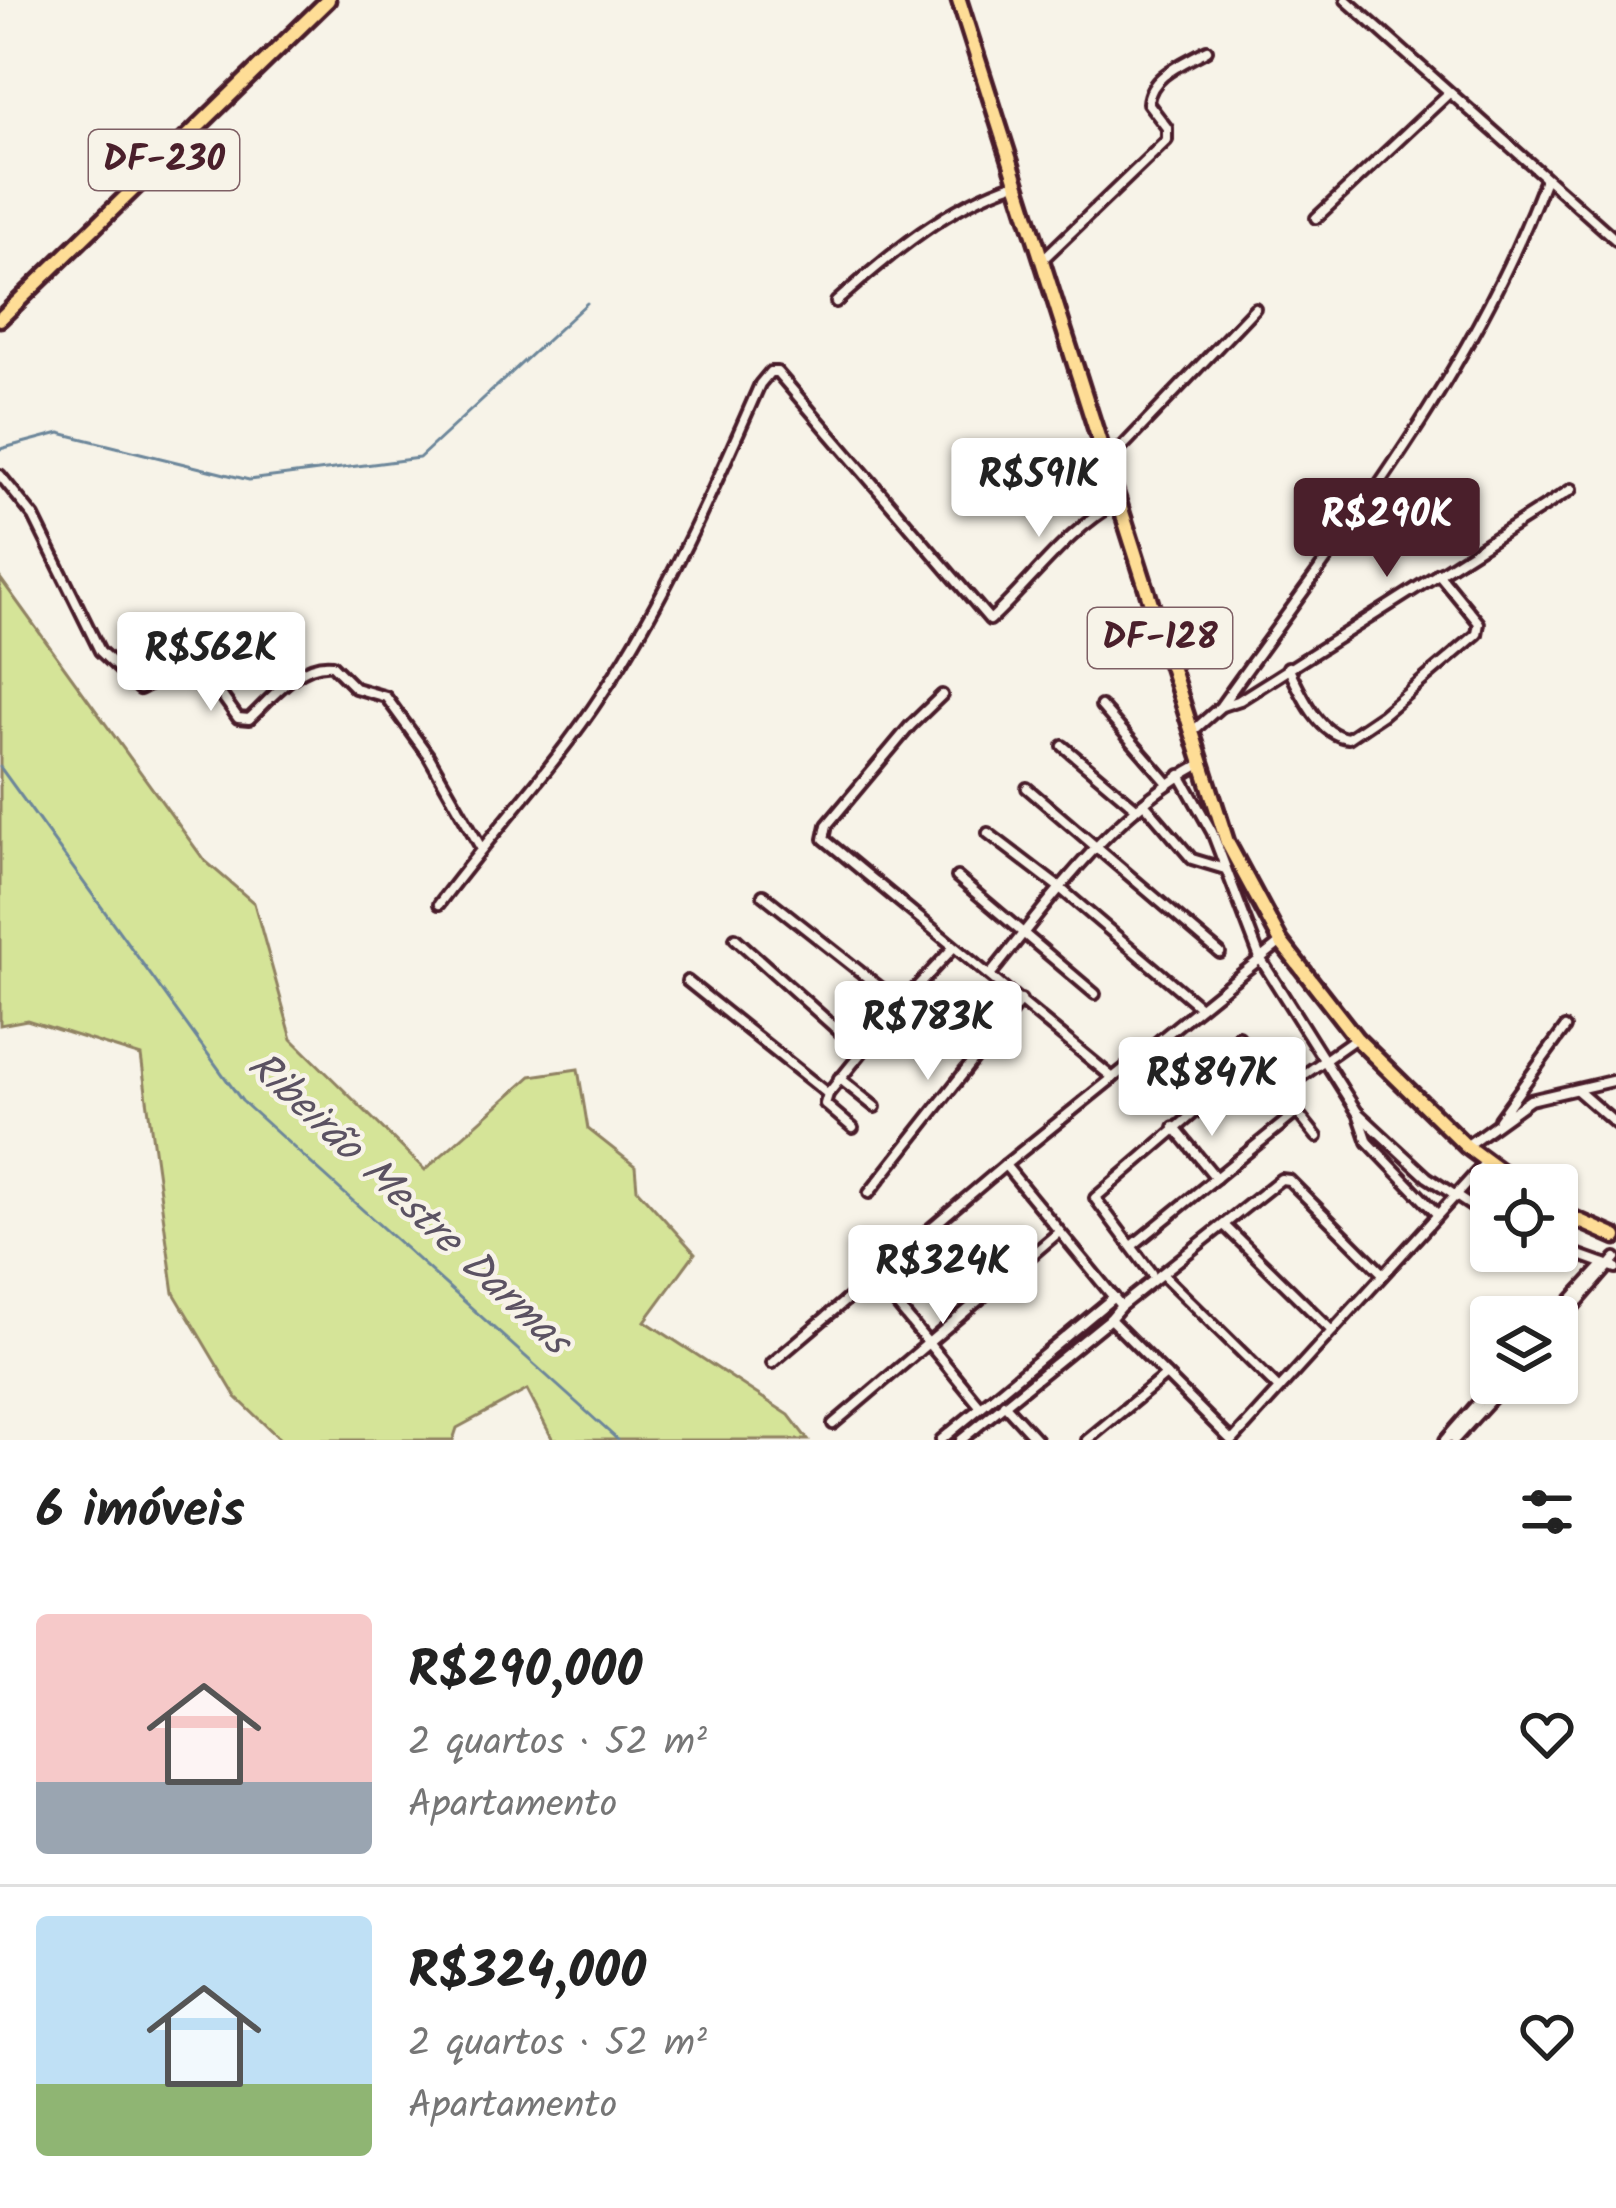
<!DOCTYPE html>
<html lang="pt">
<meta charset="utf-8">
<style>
:root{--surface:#fff;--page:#f2f2f2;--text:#222;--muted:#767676;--line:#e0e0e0;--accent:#4a1f2b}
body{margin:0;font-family:Kalam,sans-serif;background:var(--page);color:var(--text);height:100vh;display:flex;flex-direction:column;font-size:45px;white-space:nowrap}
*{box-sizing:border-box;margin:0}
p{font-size:39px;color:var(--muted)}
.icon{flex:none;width:66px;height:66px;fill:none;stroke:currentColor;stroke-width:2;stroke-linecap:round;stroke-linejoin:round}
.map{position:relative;height:1440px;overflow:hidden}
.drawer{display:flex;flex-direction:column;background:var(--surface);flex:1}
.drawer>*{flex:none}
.buttons{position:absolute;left:1470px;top:1164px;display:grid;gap:24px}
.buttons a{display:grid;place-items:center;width:108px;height:108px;border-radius:12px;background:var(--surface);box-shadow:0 3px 9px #0004;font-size:60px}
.price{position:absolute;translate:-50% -102px;padding:0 27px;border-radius:12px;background:#fff;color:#222;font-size:39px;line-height:78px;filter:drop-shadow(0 3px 6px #0008)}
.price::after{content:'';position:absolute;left:50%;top:72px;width:36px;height:27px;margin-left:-18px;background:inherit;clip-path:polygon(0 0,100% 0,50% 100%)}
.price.active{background:var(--accent);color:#fff}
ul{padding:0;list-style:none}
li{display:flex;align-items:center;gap:36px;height:300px;padding:0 36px}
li+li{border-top:3px solid var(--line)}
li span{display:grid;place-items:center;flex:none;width:336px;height:240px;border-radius:12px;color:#555}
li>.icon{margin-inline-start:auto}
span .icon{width:144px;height:144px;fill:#fffc;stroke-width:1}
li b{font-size:51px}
h2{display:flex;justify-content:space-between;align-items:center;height:144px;padding:0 36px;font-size:51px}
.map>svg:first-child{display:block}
</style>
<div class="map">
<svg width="1616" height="1440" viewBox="0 0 1616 1440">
<rect width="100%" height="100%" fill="#f7f3e8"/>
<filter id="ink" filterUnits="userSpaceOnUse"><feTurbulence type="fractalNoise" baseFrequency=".00833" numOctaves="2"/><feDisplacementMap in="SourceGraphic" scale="24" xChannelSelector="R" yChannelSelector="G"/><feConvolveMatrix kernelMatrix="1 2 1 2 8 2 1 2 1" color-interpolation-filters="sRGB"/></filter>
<g filter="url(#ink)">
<polygon fill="#d5e498" stroke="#908262" stroke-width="3" points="0,578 204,860 254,903 292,1039 425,1170 531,1076 578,1069 588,1129 635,1166 637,1189 695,1253 645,1321 789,1415 808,1440 553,1440 527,1390 457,1428 453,1440 281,1440 236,1397 174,1293 141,1056 27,1020 0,1025"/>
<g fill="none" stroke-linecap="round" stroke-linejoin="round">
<g stroke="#6c869a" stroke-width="3">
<polyline points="0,449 60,433 249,480 419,458 587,303"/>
<polyline points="0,767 242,1101 618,1440"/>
</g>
<defs>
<g id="street">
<polyline points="1346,0 1616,240"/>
<polyline points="1316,218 1449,93"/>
<path d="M1041 261 1167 140V128L1148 103C1150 75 1185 63 1207 50"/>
<path d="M836 302C889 255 948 205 1016 183"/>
<polyline points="1107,463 1255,308"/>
<path d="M0 475 34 517 100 651 140 689 173 672 185 656 193 655 238 718 249 719C271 699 299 661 332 665L355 688 386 697 428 755 480 846"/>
<path d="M1288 667C1300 692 1318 735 1348 738L1382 715 1477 634 1479 623 1438 573"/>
<polyline points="942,695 910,726 827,825 824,839 1113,1078"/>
<polyline points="1101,706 1167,782"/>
<polyline points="1222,706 1240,700 1572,489"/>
<path d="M1193 731 1220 707C1340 538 1472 376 1545 179"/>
<polyline points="1063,746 1135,807"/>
<polyline points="1180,775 1212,832 1260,958 1357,1112 1427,1177 1491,1219"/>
<polyline points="1027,788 1220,953"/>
<polyline points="1144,803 1192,859 1225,869"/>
<polyline points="988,833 1060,888 1200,1007"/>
<polyline points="957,877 1095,994"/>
<polyline points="763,895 901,1004"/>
<path d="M439 904C491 833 554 768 602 694 666 598 714 489 760 384L770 372H777L990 620C1032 581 1067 530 1118 502"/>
<polyline points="735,938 861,1051"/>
<path d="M990 975C1054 896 1111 813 1201 764"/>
<polyline points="687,981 828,1094"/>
<polyline points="1238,1036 1256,1058"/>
<polyline points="839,1078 875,1107"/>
<polyline points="1577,1090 1616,1124"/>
<polyline points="1281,1091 1356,1038"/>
<polyline points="1297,1112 1317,1137"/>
<polyline points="1358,1113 1368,1142 1437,1214"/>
<polyline points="1499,1119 1565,1028"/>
<polyline points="1174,1127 1216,1178"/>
<polyline points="853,1128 825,1104 828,1094 901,1004 953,948"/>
<polyline points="1466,1146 1530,1100 1616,1080"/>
<polyline points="1005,1165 1121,1306"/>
<polyline points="869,1193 1021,1000"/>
<polyline points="1224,1225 1332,1331"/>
<polyline points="1132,1246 1297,1112 1257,1059 1095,1198 1151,1273"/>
<polyline points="1557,1247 1616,1268"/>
<polyline points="1163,1275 1279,1389"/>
<polyline points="873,1276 980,1406"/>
<polyline points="1555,1317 1604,1264"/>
<polyline points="1110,1319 1231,1440"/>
<polyline points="1557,1326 1616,1258"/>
<polyline points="772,1363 1005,1165 1281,942"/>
<polyline points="1004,1404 1037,1440"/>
<polyline points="833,1424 1059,1232"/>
<polyline points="941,1440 1114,1297"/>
<polyline points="961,1440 1110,1319 1121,1306 1281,1179 1289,1180 1383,1274"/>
<polyline points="1087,1440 1166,1375"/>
<polyline points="1233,1440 1486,1162"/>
<polyline points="1445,1440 1495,1383"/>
<polyline points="1454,1440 1506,1383"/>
</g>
<g id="primary">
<polyline points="959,0 1227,842 1281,942 1356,1038 1466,1146 1519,1185"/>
<polyline points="0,319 328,0"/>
<polyline points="1557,1211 1616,1237"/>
</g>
</defs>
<use href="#street" stroke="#4a1f2b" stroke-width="16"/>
<use href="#primary" stroke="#4a1f2b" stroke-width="21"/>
<use href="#street" stroke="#f7f3e8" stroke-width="8"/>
<use href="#primary" stroke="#fedd96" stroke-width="12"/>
</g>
</g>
<g text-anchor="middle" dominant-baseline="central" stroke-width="9" stroke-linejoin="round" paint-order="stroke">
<g fill="#f7f3e8" stroke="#7e5f64" stroke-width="3">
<rect x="89" y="130" width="150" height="60" rx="9"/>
<rect x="1088" y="608" width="144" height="60" rx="9"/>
</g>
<g font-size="36" font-weight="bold" fill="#4a1f2b">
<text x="164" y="160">DF-230</text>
<text x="1160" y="638">DF-128</text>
</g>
<g font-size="42" font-style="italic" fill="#5b5262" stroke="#f7f3e8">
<text transform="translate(408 1204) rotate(43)">Ribeirão Mestre Darmas</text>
</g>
</g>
</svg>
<div class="buttons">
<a><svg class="icon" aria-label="locate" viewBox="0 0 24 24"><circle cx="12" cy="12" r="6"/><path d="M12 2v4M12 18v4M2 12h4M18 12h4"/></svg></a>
<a><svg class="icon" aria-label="layers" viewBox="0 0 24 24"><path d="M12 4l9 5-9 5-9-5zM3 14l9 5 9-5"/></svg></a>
</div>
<b class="price" style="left:1039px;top:540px">R$591K</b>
<b class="price active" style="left:1387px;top:580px">R$290K</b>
<b class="price" style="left:211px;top:714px">R$562K</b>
<b class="price" style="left:928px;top:1083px">R$783K</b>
<b class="price" style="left:1212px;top:1139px">R$847K</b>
<b class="price" style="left:943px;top:1327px">R$324K</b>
</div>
<section class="drawer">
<h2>6 imóveis<svg class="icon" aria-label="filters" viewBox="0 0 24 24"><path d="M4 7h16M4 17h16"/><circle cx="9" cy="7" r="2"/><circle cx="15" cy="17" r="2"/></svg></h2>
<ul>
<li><span style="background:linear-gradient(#f6c9c9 70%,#9aa5b1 0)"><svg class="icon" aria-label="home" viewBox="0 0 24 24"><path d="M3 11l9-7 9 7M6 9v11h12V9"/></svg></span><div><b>R$290,000</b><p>2 quartos · 52 m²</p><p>Apartamento</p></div><svg class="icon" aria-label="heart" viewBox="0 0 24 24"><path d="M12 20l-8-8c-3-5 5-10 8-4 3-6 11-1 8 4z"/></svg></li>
<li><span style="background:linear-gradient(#bfe0f5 70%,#8fb573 0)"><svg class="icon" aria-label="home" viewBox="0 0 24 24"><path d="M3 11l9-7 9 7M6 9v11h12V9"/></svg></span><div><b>R$324,000</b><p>2 quartos · 52 m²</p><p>Apartamento</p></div><svg class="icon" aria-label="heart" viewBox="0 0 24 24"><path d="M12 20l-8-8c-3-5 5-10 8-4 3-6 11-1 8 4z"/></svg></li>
</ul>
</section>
